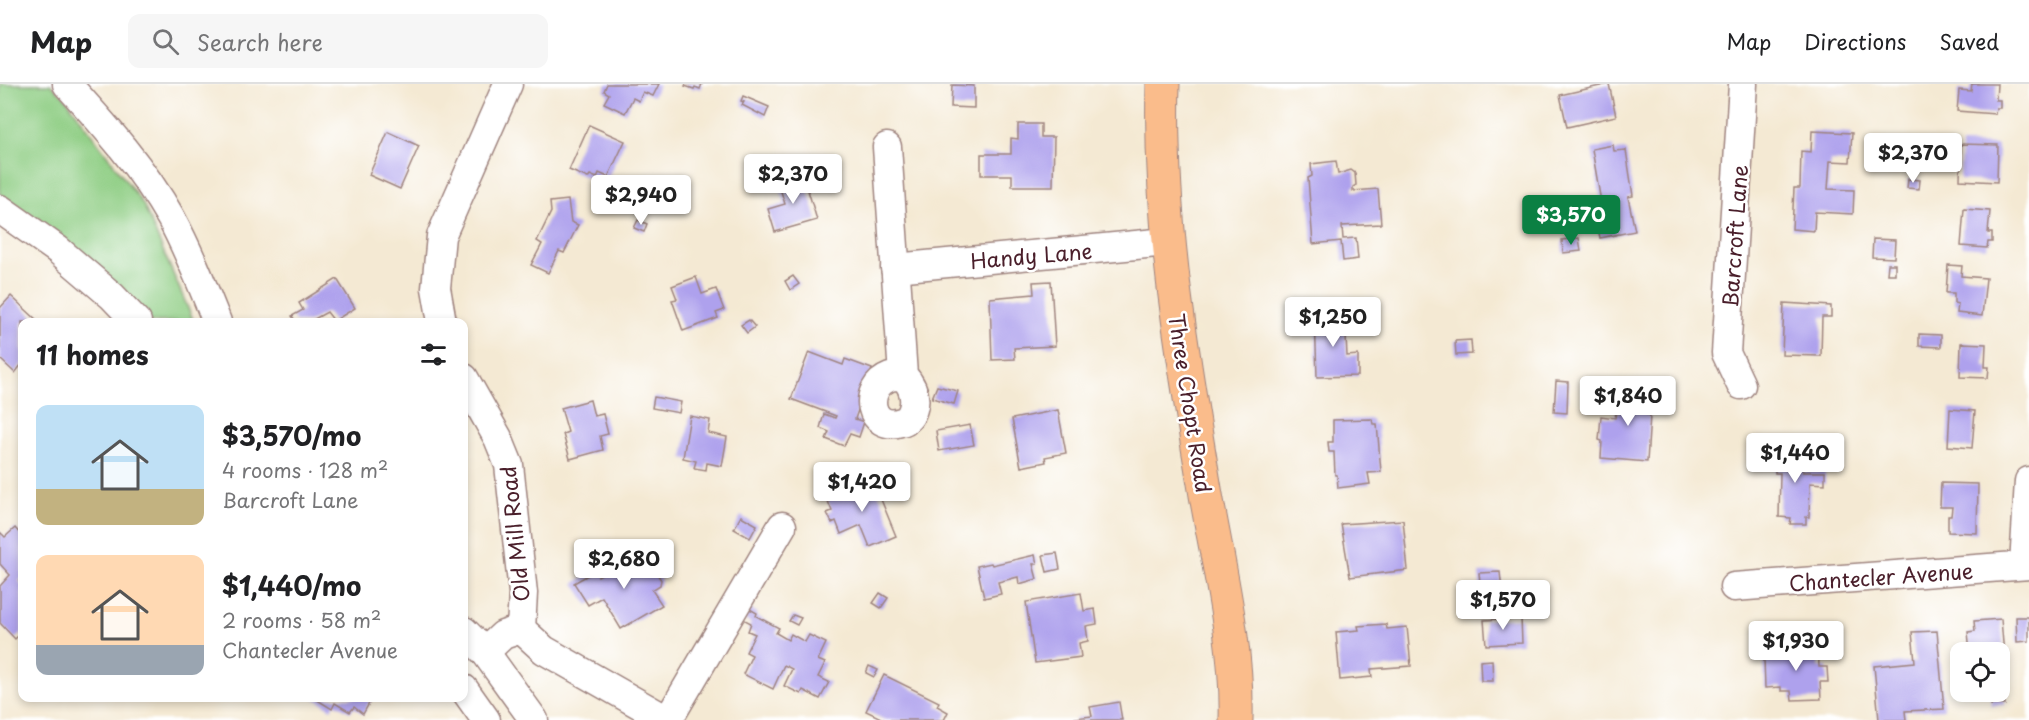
<!DOCTYPE html>
<meta charset="utf-8">
<style>
:root{--surface:#fff;--page:#f6f6f6;--text:#202124;--muted:#757577;--line:#e0e0e0;--accent:#0b8043}
body{margin:0;font-family:"Playpen Sans",sans-serif;background:var(--page);color:var(--text);height:100vh;display:flex;flex-direction:column;font-size:22px;white-space:nowrap}
*{box-sizing:border-box;margin:0}
p{font-size:20px;color:var(--muted)}
.icon{flex:none;width:33px;height:33px;fill:none;stroke:currentColor;stroke-width:2;stroke-linecap:round;stroke-linejoin:round}
.map{position:relative;flex:1;overflow:hidden}
.panel{position:absolute;left:18px;top:234px;width:450px;height:384px;display:flex;flex-direction:column;background:var(--surface);border-radius:12px;box-shadow:0 3px 9px #0003}
.panel>*{flex:none}
.controls{position:absolute;left:1950px;top:558px;display:grid;gap:12px}
.controls a{display:grid;place-items:center;width:60px;height:60px;border-radius:12px;background:var(--surface);box-shadow:0 3px 9px #0003;font-size:30px}
.price{position:absolute;translate:-50% -51px;padding:0 14px;border-radius:6px;background:#fff;color:#222;font-size:20px;line-height:39px;filter:drop-shadow(0 2px 3px #0008)}
.price::after{content:'';position:absolute;left:50%;top:36px;width:18px;height:14px;margin-left:-9px;background:inherit;clip-path:polygon(0 0,100% 0,50% 100%)}
.price.on{background:var(--accent);color:#fff}
ul{padding:0;list-style:none}
li{display:flex;align-items:center;gap:18px;height:150px;padding:0 18px}
li span{display:grid;place-items:center;flex:none;width:168px;height:120px;border-radius:12px;color:#555}
li>.icon{margin-inline-start:auto}
span .icon{width:72px;height:72px;fill:#fffc;stroke-width:1}
li b{font-size:26px}
h2{display:flex;justify-content:space-between;align-items:center;height:72px;padding:0 18px;font-size:26px}
header{display:flex;align-items:center;gap:36px;box-sizing:border-box;height:84px;padding:0 30px;background:var(--surface);border-bottom:2px solid var(--line)}
header strong{font-size:28px}
nav{display:flex;gap:33px;margin-inline-start:auto;font-size:21px}
.search{width:420px;height:54px;background:var(--page);display:flex;align-items:center;gap:15px;box-sizing:border-box;padding:0 21px;border-radius:12px;color:var(--muted);font-size:22px}
.map>svg:first-child{display:block}
</style>
<header>
<strong>Map</strong>
<div class="search"><svg class="icon" aria-label="search" viewBox="0 0 24 24"><circle cx="10" cy="10" r="6"/><path d="M15 15l6 6"/></svg>Search here</div>
<nav><a>Map</a><a>Directions</a><a>Saved</a></nav>
</header>
<div class="map">
<svg width="2029" height="636" viewBox="0 0 2029 636">
<rect width="100%" height="100%" fill="#fff"/>
<filter id="ink" filterUnits="userSpaceOnUse"><feTurbulence type="fractalNoise" baseFrequency=".0167" numOctaves="2"/><feDisplacementMap in="SourceGraphic" scale="12" xChannelSelector="R" yChannelSelector="G"/><feConvolveMatrix kernelMatrix="1 2 1 2 8 2 1 2 1" color-interpolation-filters="sRGB"/></filter>
<filter id="wash" filterUnits="userSpaceOnUse"><feTurbulence type="fractalNoise" baseFrequency=".008" numOctaves="4" result="noise"/><feDisplacementMap in="SourceGraphic" scale="24" xChannelSelector="R" yChannelSelector="G"/><feGaussianBlur stdDeviation="1.35" result="paint"/><feColorMatrix in="noise" values="0 0 0 0 0 0 0 0 0 0 0 0 0 0 0 0 0 1.4 0 .05"/><feComposite in="paint" operator="in"/></filter>
<g filter="url(#wash)">
<rect width="100%" height="100%" fill="#f4e9d3"/>
<polygon fill="#8fce84" stroke="#6c7658" stroke-width="1.5" points="0,0 50,0 64,12 143,120 194,238 140,238 0,120"/>
<g id="blocks">
<g fill="#aea1ed">
<polygon points="607,0 659,0 653,12 643,8 639,17 633,14 625,29 604,19 609,10 604,7"/>
<polygon points="686,0 702,0 700,5 695,3 694,5 685,2"/>
<polygon points="1609,0 1616,32 1567,43 1560,11"/>
<polygon points="1972,0 1997,0 1996,16 2000,16 2000,24 1996,24 1995,30 1957,27 1959,6 1971,7"/>
<polygon points="952,1 974,2 974,24 951,23"/>
<polygon points="743,12 769,23 765,33 742,21 744,18 741,17"/>
<polygon points="1018,40 1041,40 1041,53 1054,53 1053,102 1012,102 1012,91 981,91 981,70 1011,70 1011,54 1018,55"/>
<polygon points="589,41 625,57 608,93 599,89 597,94 590,91 588,94 569,86"/>
<polygon points="1812,47 1852,49 1850,78 1830,77 1828,105 1854,106 1853,130 1815,128 1814,147 1792,145 1794,104 1800,104 1801,67 1811,68"/>
<polygon points="388,48 419,62 400,105 369,91"/>
<polygon points="1961,60 1998,61 1997,98 1960,96"/>
<polygon points="1613,61 1614,67 1626,66 1633,112 1628,113 1635,147 1600,154 1596,132 1613,129 1610,116 1601,118 1592,65"/>
<polygon points="1336,77 1338,90 1351,86 1355,89 1356,101 1353,103 1353,107 1378,105 1381,140 1342,142 1343,155 1356,154 1358,175 1343,177 1341,157 1313,160 1308,94 1312,92 1311,80"/>
<polygon points="803,90 817,136 775,148 768,125 785,120 778,98"/>
<polygon points="1908,95 1920,96 1919,105 1907,104"/>
<polygon points="568,116 571,138 578,141 564,169 559,167 548,189 531,181 542,160 537,157 551,128 550,118"/>
<polygon points="1964,125 1990,127 1988,149 1992,149 1992,158 1988,158 1987,164 1961,162"/>
<polygon points="638,136 647,140 644,148 634,144"/>
<polygon points="1579,154 1581,167 1563,169 1562,156"/>
<polygon points="1873,155 1895,156 1894,174 1872,173"/>
<polygon points="1888,180 1895,180 1895,190 1887,190"/>
<polygon points="1948,181 1962,182 1961,192 1986,194 1982,232 1957,229 1958,220 1954,219 1954,209 1946,209"/>
<polygon points="793,192 799,200 790,206 785,197"/>
<polygon points="696,193 702,210 716,205 724,226 716,229 718,234 683,247 672,216 677,215 672,202"/>
<polygon points="337,195 355,224 334,237 327,228 309,238 296,238 292,232 303,226 299,219"/>
<polygon points="1051,197 1055,262 1014,264 1015,275 992,276 990,214 1034,210 1033,198"/>
<polygon points="11,212 39,238 22,238 22,280 15,289 0,275 0,224"/>
<polygon points="1784,219 1831,222 1831,233 1822,233 1821,272 1782,271"/>
<polygon points="1315,232 1345,232 1347,272 1358,271 1358,292 1317,293"/>
<polygon points="749,236 755,243 747,249 741,241"/>
<polygon points="1919,250 1941,251 1941,263 1919,262"/>
<polygon points="1471,256 1472,270 1456,271 1455,257"/>
<polygon points="1961,259 1986,260 1985,283 1989,283 1988,294 1960,293"/>
<polygon points="809,268 843,281 845,275 872,285 855,335 864,338 859,353 850,350 844,362 826,355 829,348 820,344 824,330 835,334 836,332 791,315"/>
<polygon points="1556,297 1568,298 1567,329 1554,328"/>
<polygon points="1621,301 1649,303 1647,331 1650,331 1647,378 1601,374 1602,357 1599,356 1601,332 1615,334 1616,328 1619,329"/>
<polygon points="937,302 958,307 954,320 932,314"/>
<polygon points="654,313 681,318 679,329 652,324"/>
<polygon points="590,316 594,332 603,330 608,350 600,352 603,366 570,375 563,350 568,348 561,324"/>
<polygon points="1950,325 1975,327 1972,364 1948,362"/>
<polygon points="1058,326 1066,369 1045,373 1046,378 1021,383 1012,335"/>
<polygon points="690,332 710,336 708,349 727,353 722,382 707,379 706,386 694,384 696,377 683,374"/>
<polygon points="1372,335 1373,340 1377,340 1381,388 1368,389 1370,400 1338,404 1337,391 1335,391 1334,368 1329,368 1328,358 1333,358 1333,336"/>
<polygon points="970,341 974,361 939,367 936,347"/>
<polygon points="1775,363 1804,364 1803,388 1825,388 1825,400 1810,399 1809,433 1806,433 1806,440 1790,440 1791,434 1779,433 1780,389 1775,389"/>
<polygon points="873,396 896,452 870,463 861,441 841,450 836,437 832,439 827,429 832,427 827,415"/>
<polygon points="1941,399 1978,400 1977,449 1948,448 1948,432 1951,432 1952,423 1940,423"/>
<polygon points="741,432 757,441 750,454 734,445"/>
<polygon points="1403,436 1408,486 1350,493 1341,440"/>
<polygon points="15,444 22,452 22,494 19,497 22,501 22,548 15,555 0,539 0,502 10,491 0,480 0,448 5,453"/>
<polygon points="1057,469 1060,485 1047,488 1043,471"/>
<polygon points="635,471 643,484 647,482 653,483 661,496 660,501 652,506 662,521 621,545 602,513 588,521 574,499 595,487 598,492"/>
<polygon points="1035,471 1037,480 1033,480 1037,495 1019,500 1018,493 998,498 1001,510 984,514 977,482 991,479 992,481"/>
<polygon points="1500,488 1502,507 1481,508 1479,489"/>
<polygon points="880,509 888,514 881,524 873,519"/>
<polygon points="1081,509 1084,527 1095,525 1097,540 1086,542 1088,557 1079,559 1081,573 1035,579 1026,518"/>
<polygon points="748,524 757,529 756,532 779,544 776,549 788,556 791,550 805,558 809,551 826,559 818,576 825,579 818,593 829,598 820,615 803,606 801,610 784,602 792,585 784,581 773,605 743,590 752,571 746,568 755,550 748,547 751,539 743,535"/>
<polygon points="793,531 801,534 797,541 789,537"/>
<polygon points="2016,533 2029,533 2029,557 2017,558"/>
<polygon points="1521,534 1522,559 1486,561 1484,536"/>
<polygon points="2001,535 2007,608 2004,608 2005,621 1991,621 1990,608 2000,608 2000,568 1970,568 1968,548 1975,547 1974,537"/>
<polygon points="1386,540 1387,545 1407,543 1411,582 1371,585 1372,593 1340,596 1336,548 1359,546 1358,542"/>
<polygon points="1937,547 1944,625 1905,627 1906,636 1879,636 1874,582 1915,578 1912,548"/>
<polygon points="1818,561 1819,583 1827,583 1828,598 1820,598 1821,615 1792,616 1791,607 1781,607 1781,603 1765,604 1764,574 1778,574 1777,563"/>
<polygon points="1492,576 1493,597 1481,597 1480,577"/>
<polygon points="869,582 878,586 874,593 866,589"/>
<polygon points="884,591 939,618 937,622 948,628 944,636 885,636 866,627"/>
<polygon points="314,614 372,614 363,630 354,623 350,628 335,619 332,625"/>
<polygon points="1119,618 1122,636 1076,636 1075,634 1092,632 1090,623"/>
</g>
</g>
</g>
<g filter="url(#ink)">
<use href="#blocks" fill-opacity="0" stroke="#9f847f" stroke-width="1.5"/>
<g fill="none" stroke-linecap="round" stroke-linejoin="round">
<defs>
<g id="minor">
<path d="M67 0C105 42 143 84 171 134 189 167 203 203 217 238"/>
<path d="M887 63 903 291C899 292 894 292 890 293 861 304 869 348 901 338 907 337 911 332 913 325 917 312 912 301 903 291"/>
<polyline points="0,125 58,166 112,212 137,238"/>
<polyline points="895,184 1167,158"/>
<polyline points="442,238 436,204 441,152 508,0"/>
<polyline points="464,294 498,354 509,381 523,509 521,545"/>
<polyline points="1741,301 1726,269 1743,0"/>
<polyline points="2024,481 2029,397"/>
<polyline points="1734,503 2029,481"/>
<polyline points="464,547 485,568 534,636"/>
<polyline points="485,568 503,551 521,545 544,566 667,636"/>
<polyline points="464,605 486,636"/>
<polyline points="668,636 782,442"/>
</g>
<path id="major" d="M1163 0C1159 139 1183 275 1206 411 1219 485 1238 561 1236 636"/>
</defs>
<use href="#minor" stroke="#9f847f" stroke-width="31"/>
<use href="#major" stroke="#9f847f" stroke-width="35"/>
<use href="#minor" stroke="#fff" stroke-width="28"/>
<use href="#major" stroke="#fabc8b" stroke-width="33"/>
</g>
</g>
<g text-anchor="middle" dominant-baseline="central" stroke-width="5" stroke-linejoin="round" paint-order="stroke">
<g font-size="21" fill="#4a1f2b" stroke="#fff">
<text transform="translate(1734 152) rotate(-86)">Barcroft Lane</text>
<text transform="translate(1031 171) rotate(-5)">Handy Lane</text>
<text transform="translate(1191 319) rotate(81)">Three Chopt Road</text>
<text transform="translate(514 450) rotate(-96)">Old Mill Road</text>
<text transform="translate(1881 492) rotate(-4)">Chantecler Avenue</text>
</g>
</g>
</svg>
<div class="controls">
<a><svg class="icon" aria-label="locate" viewBox="0 0 24 24"><circle cx="12" cy="12" r="6"/><path d="M12 2v4M12 18v4M2 12h4M18 12h4"/></svg></a>
</div>
<b class="price" style="left:1913px;top:100px">$2,370</b>
<b class="price" style="left:793px;top:121px">$2,370</b>
<b class="price" style="left:641px;top:142px">$2,940</b>
<b class="price on" style="left:1571px;top:162px">$3,570</b>
<b class="price" style="left:1333px;top:264px">$1,250</b>
<b class="price" style="left:1628px;top:343px">$1,840</b>
<b class="price" style="left:1795px;top:400px">$1,440</b>
<b class="price" style="left:862px;top:429px">$1,420</b>
<b class="price" style="left:624px;top:506px">$2,680</b>
<b class="price" style="left:1503px;top:547px">$1,570</b>
<b class="price" style="left:1796px;top:588px">$1,930</b>
<section class="panel">
<h2>11 homes<svg class="icon" aria-label="filters" viewBox="0 0 24 24"><path d="M4 7h16M4 17h16"/><circle cx="9" cy="7" r="2"/><circle cx="15" cy="17" r="2"/></svg></h2>
<ul>
<li><span style="background:linear-gradient(#bfe0f5 70%,#c2b280 0)"><svg class="icon" aria-label="home" viewBox="0 0 24 24"><path d="M3 11l9-7 9 7M6 9v11h12V9"/></svg></span><div><b>$3,570/mo</b><p>4 rooms · 128 m²</p><p>Barcroft Lane</p></div></li>
<li><span style="background:linear-gradient(#ffd9b3 75%,#9aa5b1 0)"><svg class="icon" aria-label="home" viewBox="0 0 24 24"><path d="M3 11l9-7 9 7M6 9v11h12V9"/></svg></span><div><b>$1,440/mo</b><p>2 rooms · 58 m²</p><p>Chantecler Avenue</p></div></li>
</ul>
</section>
</div>
